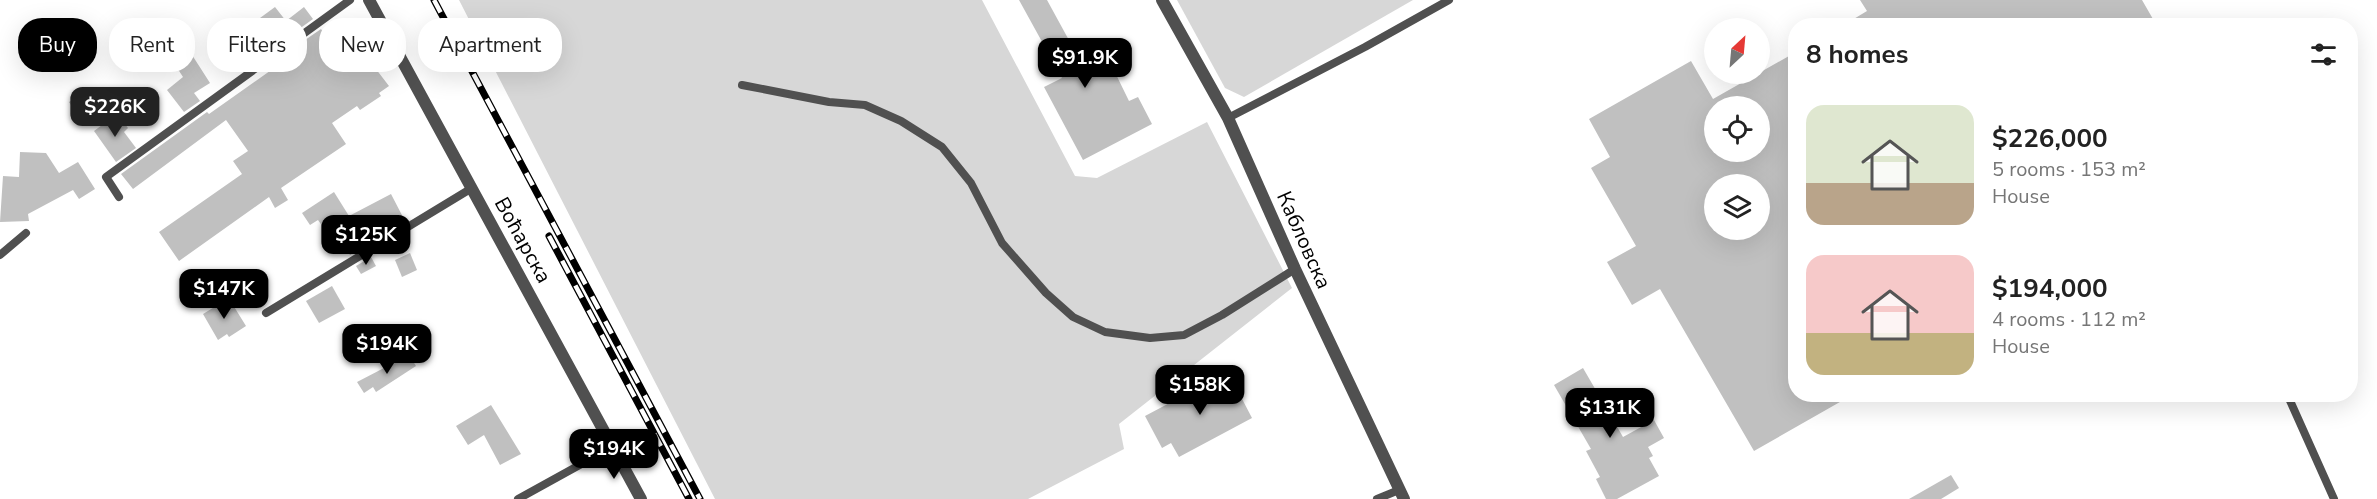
<!DOCTYPE html>
<meta charset="utf-8">
<style>
:root{--surface:#fff;--page:#f2f2f2;--text:#222;--muted:#767676;--accent:#000}
body{margin:0;font-family:"Nunito Sans",sans-serif;background:var(--page);color:var(--text);height:100vh;display:flex;flex-direction:column;font-size:22px;white-space:nowrap}
*{box-sizing:border-box;margin:0}
p{font-size:20px;color:var(--muted)}
.icon{flex:none;width:33px;height:33px;fill:none;stroke:currentColor;stroke-width:2;stroke-linecap:round;stroke-linejoin:round}
.map{position:relative;flex:1;overflow:hidden}
.panel{position:absolute;left:1788px;top:18px;width:570px;height:384px;display:flex;flex-direction:column;background:var(--surface);border-radius:24px;box-shadow:0 6px 24px #0002}
.panel>*{flex:none}
.top-card{position:absolute;left:18px;top:18px;width:570px;height:54px;display:flex;gap:12px}
.needle{width:39px;rotate:26deg}
.controls{position:absolute;left:1704px;top:18px;display:grid;gap:12px}
.controls a{display:grid;place-items:center;width:66px;height:66px;border-radius:50%;background:var(--surface);box-shadow:0 6px 24px #0002;font-size:30px}
.price{position:absolute;translate:-50% -51px;padding:0 14px;border-radius:12px;background:var(--accent);color:#fff;font-size:20px;line-height:39px;filter:drop-shadow(0 2px 3px #0008)}
.price::after{content:'';position:absolute;left:50%;top:36px;width:18px;height:14px;margin-left:-9px;background:inherit;clip-path:polygon(0 0,100% 0,50% 100%)}
.price.active{background:#222;color:#fff}
ul{padding:0;list-style:none}
li{display:flex;align-items:center;gap:18px;height:150px;padding:0 18px}
li span{display:grid;place-items:center;flex:none;width:168px;height:120px;border-radius:18px;color:#555}
li>.icon{margin-inline-start:auto}
span .icon{width:72px;height:72px;fill:#fffc;stroke-width:1}
li b{font-size:26px}
h2{display:flex;justify-content:space-between;align-items:center;height:72px;padding:0 18px;font-size:26px}
.tag{padding:0 21px;border-radius:24px;background:var(--surface);box-shadow:0 6px 24px #0002;font-size:21px;line-height:54px}
.tag.active{background:var(--accent);color:#fff}
.map>svg:first-child{display:block}
</style>
<div class="map">
<svg width="2377" height="499" viewBox="0 0 2377 499">
<rect width="100%" height="100%" fill="#fff"/>
<g fill="#d7d7d7">
<polygon points="459,0 982,0 1075,176 1097,178 1207,122 1292,288 1119,424 1124,449 1028,499 715,499"/>
<polygon points="1177,0 1413,0 1244,97 1225,88"/>
</g>
<g fill="#c0c0c0" fill-rule="evenodd">
<polygon points="1019,0 1047,0 1082,64 1105,52 1129,101 1138,97 1152,124 1083,160 1044,87 1062,78"/>
<polygon points="1860,0 2142,0 2157,26 1842,26 1867,11"/>
<polygon points="275,7 286,21 304,7 313,19 288,37 286,34 276,40 260,18"/>
<polygon points="339,21 389,86 379,93 381,96 360,110 357,106 332,123 346,144 281,188 288,200 275,208 269,197 179,261 159,232 242,174 233,161 248,151 226,120 133,189 121,174 207,112 209,114 298,51 295,47 321,29 323,32"/>
<polygon points="185,44 210,83 194,93 200,101 184,112 167,90 183,77 168,54"/>
<path d="M1796 52V394H1854L1754 451 1660 289 1632 305 1607 262 1636 246 1591 168 1610 157 1589 119 1691 61 1713 99ZM1714 106H1760V152H1714ZM1714 184H1760V230H1714Z"/>
<polygon points="82,94 89,105 77,114 69,102"/>
<polygon points="117,114 128,128 124,132 136,148 116,162 94,131"/>
<polygon points="20,152 46,153 59,173 78,162 95,189 79,199 73,190 28,214 29,221 0,222 3,176 19,177"/>
<polygon points="334,192 349,216 391,194 405,221 363,243 365,246 350,255 331,225 325,230 318,220 310,225 302,213"/>
<polygon points="410,253 417,270 402,277 395,260"/>
<polygon points="371,257 376,266 361,274 356,266"/>
<polygon points="332,286 345,309 319,323 306,301"/>
<polygon points="226,300 230,307 233,305 246,326 229,337 227,334 218,340 203,314"/>
<polygon points="409,355 416,366 376,392 373,387 364,393 357,382"/>
<polygon points="1583,368 1623,437 1654,420 1664,438 1648,447 1653,456 1649,458 1659,476 1617,499 1606,499 1596,479 1600,477 1586,451 1591,449 1554,385"/>
<polygon points="1228,372 1252,418 1179,457 1171,443 1162,448 1145,416"/>
<polygon points="491,405 521,454 500,465 484,435 468,445 456,426"/>
<polygon points="1951,475 1959,488 1941,499 1909,499"/>
</g>
<g fill="none" stroke-linecap="round" stroke-linejoin="round">
<g stroke="#505050" stroke-width="8">
<polyline points="742,85 829,102 865,105 901,121 942,147 971,183 1002,243 1046,293 1073,317 1105,332 1150,338 1184,335 1222,315 1295,269"/>
<polyline points="1228,118 1365,47 1449,0"/>
<polyline points="119,197 106,177 350,0"/>
<polyline points="0,255 26,233"/>
<polyline points="266,313 472,188"/>
<polyline points="2287,394 2334,499"/>
<polyline points="518,499 614,446"/>
<polyline points="1377,499 1399,490"/>
</g>
<g stroke="#505050" stroke-width="12">
<polyline points="369,0 641,499"/>
<polyline points="1162,0 1228,118 1295,269 1404,499"/>
</g>
<defs>
<g id="rail">
<polyline points="434,0 700,499"/>
<polyline points="549,236 689,499"/>
</g>
</defs>
<use href="#rail" stroke="#000" stroke-width="7"/>
<use href="#rail" stroke="#fff" stroke-width="4.5" stroke-dasharray="14" stroke-linecap="butt"/>
</g>
<g text-anchor="middle" dominant-baseline="central" stroke-width="4.5" stroke-linejoin="round" paint-order="stroke">
<g font-size="21" fill="#000" stroke="#fff">
<text transform="translate(523 240) rotate(61)">Воћарска</text>
<text transform="translate(1304 240) rotate(66)">Кабловска</text>
</g>
</g>
</svg>
<div class="controls">
<a><svg class="needle" viewBox="-14 -14 28 28"><path d="M0-13l5 13h-10z" fill="#e53935"/><path d="M0 13l5-13h-10z" fill="#767676"/></svg></a>
<a><svg class="icon" aria-label="locate" viewBox="0 0 24 24"><circle cx="12" cy="12" r="6"/><path d="M12 2v4M12 18v4M2 12h4M18 12h4"/></svg></a>
<a><svg class="icon" aria-label="layers" viewBox="0 0 24 24"><path d="M12 4l9 5-9 5-9-5zM3 14l9 5 9-5"/></svg></a>
</div>
<b class="price" style="left:1085px;top:89px">$91.9K</b>
<b class="price active" style="left:115px;top:138px">$226K</b>
<b class="price" style="left:366px;top:266px">$125K</b>
<b class="price" style="left:224px;top:320px">$147K</b>
<b class="price" style="left:387px;top:375px">$194K</b>
<b class="price" style="left:1200px;top:416px">$158K</b>
<b class="price" style="left:1610px;top:439px">$131K</b>
<b class="price" style="left:614px;top:480px">$194K</b>
<div class="top-card">
<a class="tag active">Buy</a>
<a class="tag">Rent</a>
<a class="tag">Filters</a>
<a class="tag">New</a>
<a class="tag">Apartment</a>
</div>
<section class="panel">
<h2>8 homes<svg class="icon" aria-label="filters" viewBox="0 0 24 24"><path d="M4 7h16M4 17h16"/><circle cx="9" cy="7" r="2"/><circle cx="15" cy="17" r="2"/></svg></h2>
<ul>
<li><span style="background:linear-gradient(#dfe7d0 65%,#b9a48a 0)"><svg class="icon" aria-label="home" viewBox="0 0 24 24"><path d="M3 11l9-7 9 7M6 9v11h12V9"/></svg></span><div><b>$226,000</b><p>5 rooms · 153 m²</p><p>House</p></div></li>
<li><span style="background:linear-gradient(#f6c9c9 65%,#c2b280 0)"><svg class="icon" aria-label="home" viewBox="0 0 24 24"><path d="M3 11l9-7 9 7M6 9v11h12V9"/></svg></span><div><b>$194,000</b><p>4 rooms · 112 m²</p><p>House</p></div></li>
</ul>
</section>
</div>
